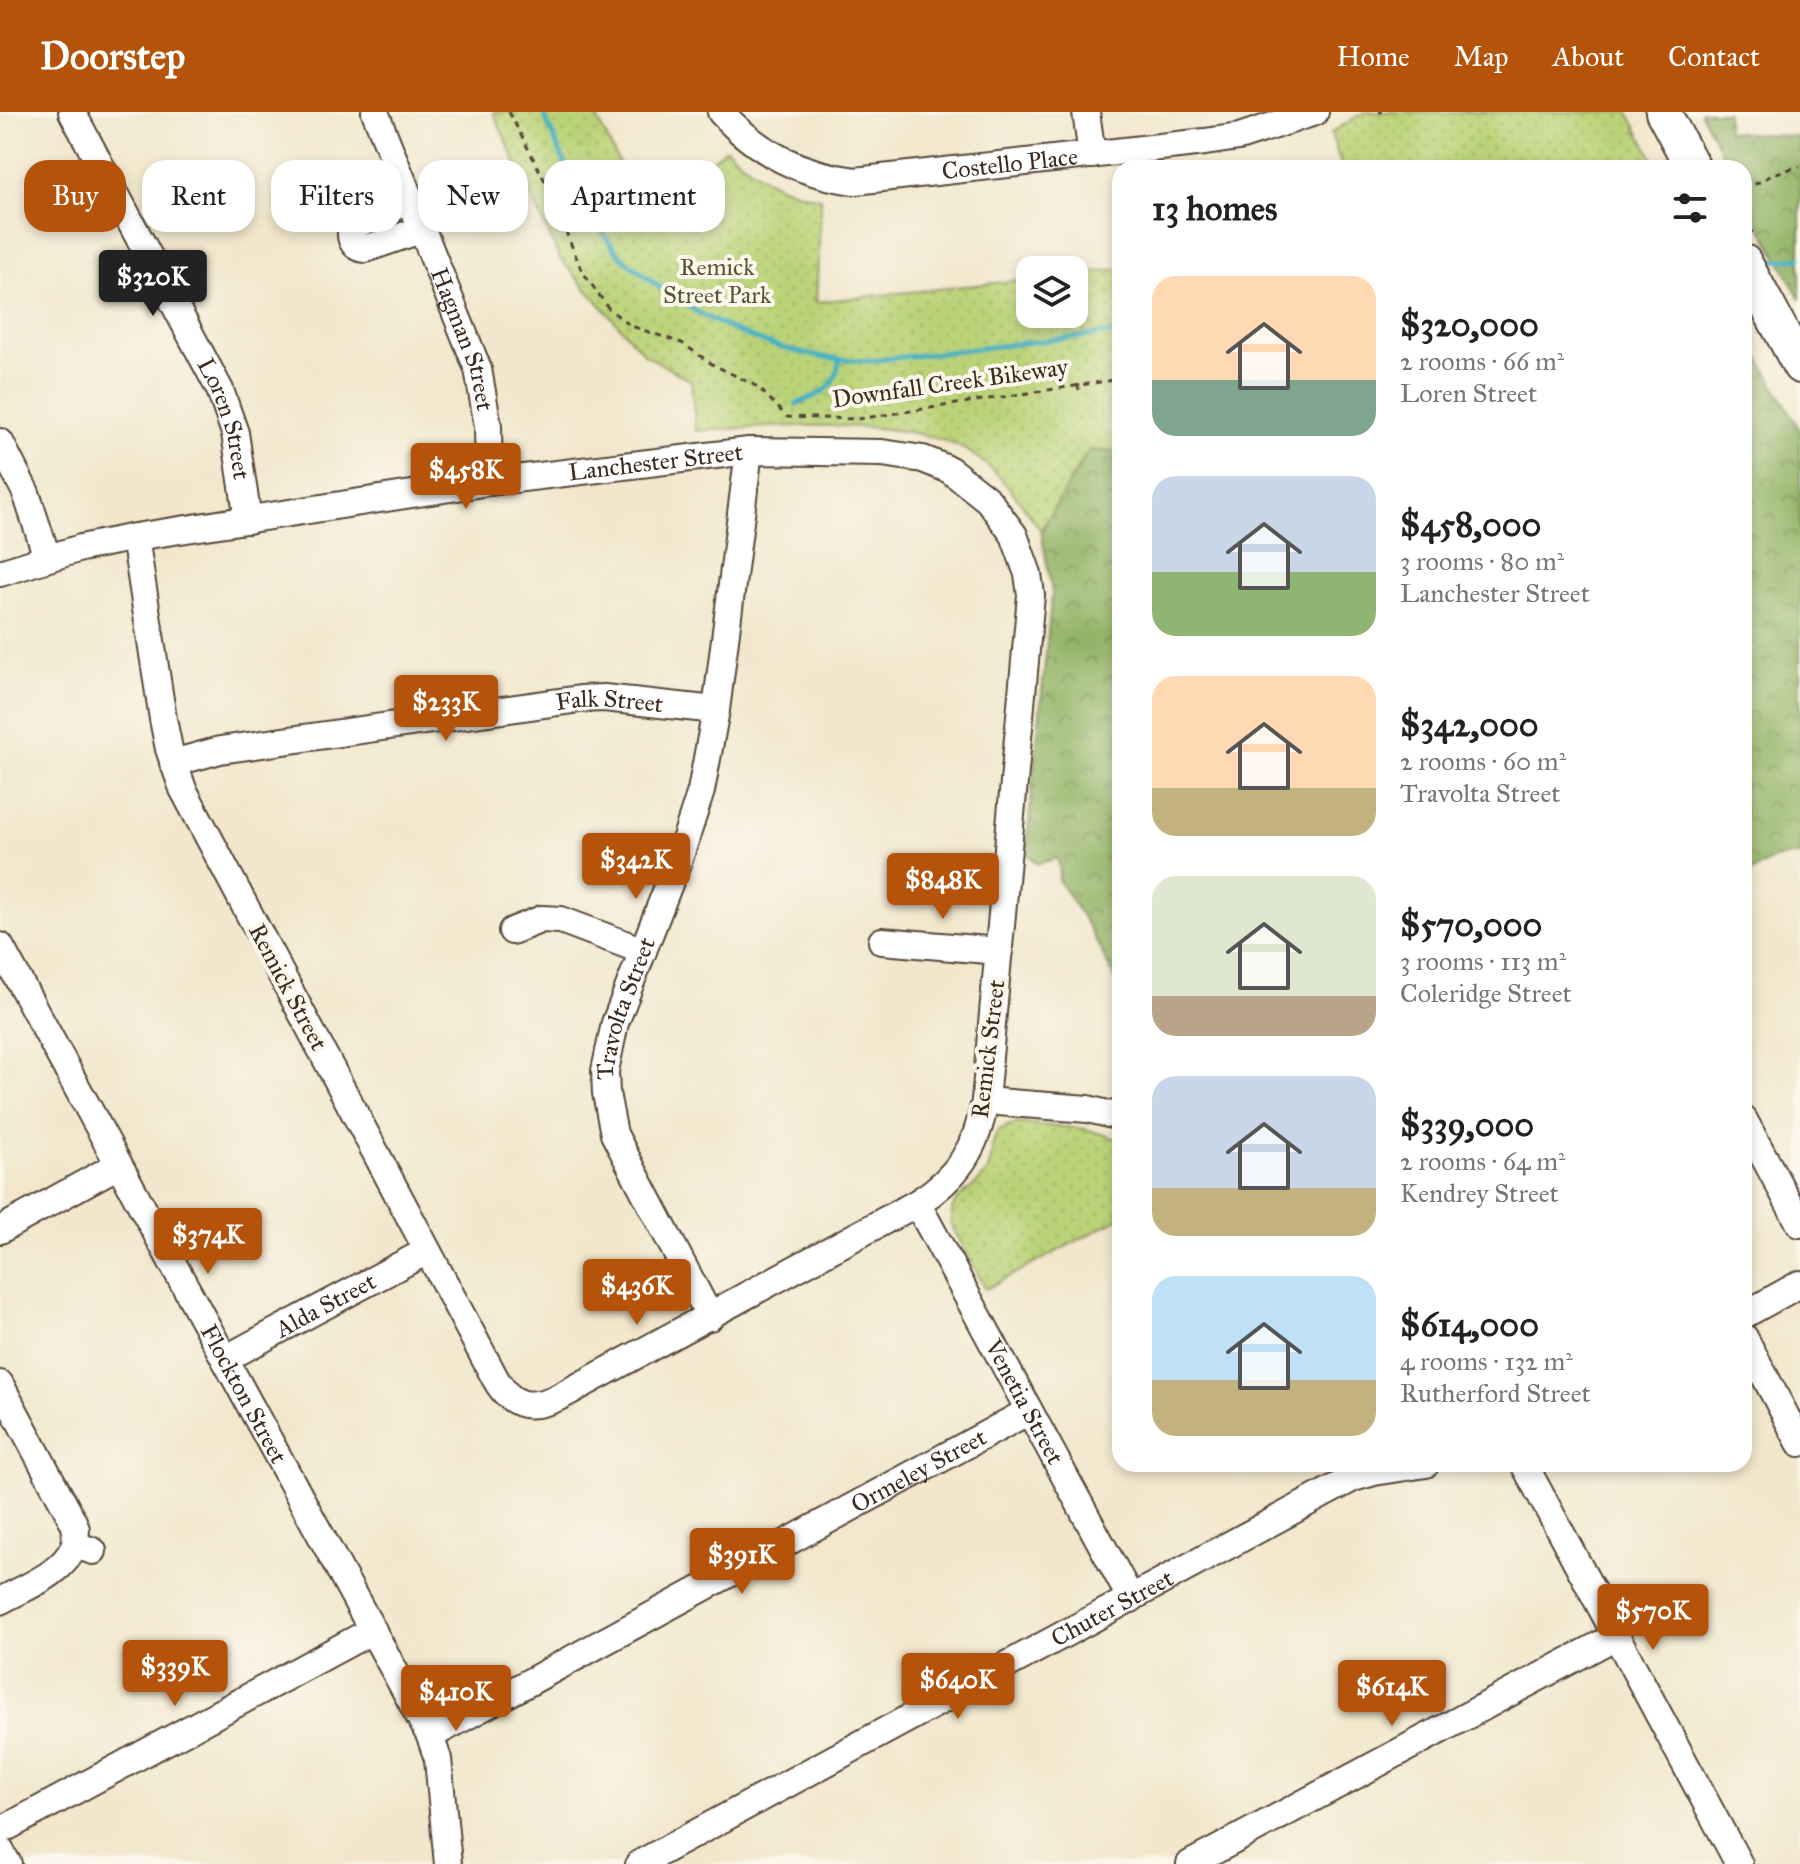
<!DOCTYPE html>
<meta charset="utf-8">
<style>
:root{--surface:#fff;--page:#f6f6f6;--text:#222;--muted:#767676;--accent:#b45309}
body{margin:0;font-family:"IM FELL Great Primer",serif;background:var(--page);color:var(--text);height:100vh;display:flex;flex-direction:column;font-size:30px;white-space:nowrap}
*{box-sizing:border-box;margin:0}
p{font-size:26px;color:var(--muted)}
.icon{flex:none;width:44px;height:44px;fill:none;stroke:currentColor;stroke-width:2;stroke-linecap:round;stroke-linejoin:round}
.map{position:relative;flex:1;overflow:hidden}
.panel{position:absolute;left:1112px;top:48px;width:640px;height:1312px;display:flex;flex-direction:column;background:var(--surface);border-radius:24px;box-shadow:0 4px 12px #0003}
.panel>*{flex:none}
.banner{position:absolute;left:24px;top:48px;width:760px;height:72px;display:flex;gap:16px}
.buttons{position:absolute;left:1016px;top:144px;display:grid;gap:16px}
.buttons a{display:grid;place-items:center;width:72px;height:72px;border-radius:16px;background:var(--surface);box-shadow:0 4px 12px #0003;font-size:40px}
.price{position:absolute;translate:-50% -68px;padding:0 18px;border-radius:8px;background:var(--accent);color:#fff;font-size:26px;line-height:52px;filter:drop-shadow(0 2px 4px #0008)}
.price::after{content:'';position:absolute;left:50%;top:48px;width:24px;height:18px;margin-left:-12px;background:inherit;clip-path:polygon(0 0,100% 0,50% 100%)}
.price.active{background:#222;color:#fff}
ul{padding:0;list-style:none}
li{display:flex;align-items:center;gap:24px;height:200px;padding:0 40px}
li span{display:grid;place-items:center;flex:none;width:224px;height:160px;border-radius:24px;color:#555}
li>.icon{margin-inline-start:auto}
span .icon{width:96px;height:96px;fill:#fffc;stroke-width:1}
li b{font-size:34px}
h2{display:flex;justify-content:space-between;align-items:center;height:96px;padding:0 40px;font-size:34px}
.pill{padding:0 28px;border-radius:24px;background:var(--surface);box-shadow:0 4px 12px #0003;font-size:28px;line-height:72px}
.pill.active{background:var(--accent);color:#fff}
header{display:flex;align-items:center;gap:48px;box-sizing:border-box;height:112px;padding:0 40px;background:var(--accent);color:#fff}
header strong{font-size:38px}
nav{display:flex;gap:44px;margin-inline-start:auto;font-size:28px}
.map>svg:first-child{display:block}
</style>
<header>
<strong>Doorstep</strong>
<nav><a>Home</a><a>Map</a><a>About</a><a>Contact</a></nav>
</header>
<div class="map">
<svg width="1800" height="1752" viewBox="0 0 1800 1752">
<defs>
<pattern id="grass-dots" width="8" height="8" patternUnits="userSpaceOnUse" patternTransform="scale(2)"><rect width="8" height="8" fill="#bbd378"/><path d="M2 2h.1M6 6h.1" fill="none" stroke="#a2b567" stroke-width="1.8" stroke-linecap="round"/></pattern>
<pattern id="forest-crowns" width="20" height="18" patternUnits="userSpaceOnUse" patternTransform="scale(2)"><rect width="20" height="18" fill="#94b568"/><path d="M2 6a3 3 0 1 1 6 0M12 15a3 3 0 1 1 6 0" fill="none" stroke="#7a9355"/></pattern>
</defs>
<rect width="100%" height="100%" fill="#fbf7ec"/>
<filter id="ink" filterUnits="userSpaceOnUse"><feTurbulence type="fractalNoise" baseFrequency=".0125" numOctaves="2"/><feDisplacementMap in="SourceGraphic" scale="16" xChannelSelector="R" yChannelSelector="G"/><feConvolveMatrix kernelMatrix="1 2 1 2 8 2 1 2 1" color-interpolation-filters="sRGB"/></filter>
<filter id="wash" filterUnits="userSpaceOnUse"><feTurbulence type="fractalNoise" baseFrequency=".006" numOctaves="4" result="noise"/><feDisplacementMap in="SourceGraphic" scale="32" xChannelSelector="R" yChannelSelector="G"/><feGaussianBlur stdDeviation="1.8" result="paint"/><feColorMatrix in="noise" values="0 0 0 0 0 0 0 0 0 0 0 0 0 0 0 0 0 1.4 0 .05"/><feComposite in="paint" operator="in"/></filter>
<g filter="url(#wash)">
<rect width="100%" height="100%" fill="#f2e7cc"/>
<g fill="url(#grass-dots)" stroke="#7b7e4b" stroke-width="2">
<path d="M493 0H594L622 57 652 94 726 36C759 66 777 78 821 86L816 190 1030 167V202H1074V162L1120 157V341L1089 338 1041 419C1020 389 1003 363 972 342 914 303 766 314 696 319L691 269 644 242 560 147Z"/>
<polygon points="1364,0 1628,0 1658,56 1342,56 1331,21"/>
<path d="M1019 1011 1086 1017 1120 1028V1106L986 1177 951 1112C949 1078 975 1082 988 1058 993 1047 990 1031 997 1021 1002 1014 1012 1013 1019 1011Z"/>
</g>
<g fill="url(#forest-crowns)" stroke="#687043" stroke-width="2">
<polygon points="1700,0 1727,0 1727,19 1800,25 1800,187 1744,83 1744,56 1730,56"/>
<polygon points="1744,233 1754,237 1800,318 1800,743 1773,747 1744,765"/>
<polygon points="1089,338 1120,341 1120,877 1089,815 1058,768 1060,756 1057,746 1037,752 1026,739 1052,480 1041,419"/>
</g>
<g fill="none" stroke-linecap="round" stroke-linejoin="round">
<g stroke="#44b1c0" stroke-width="5">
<path d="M543 0C563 48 584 99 617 140 624 149 636 156 645 164 708 215 786 247 868 249L1120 220"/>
<polyline points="1757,151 1800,146"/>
<path d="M796 292C821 282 836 278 839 249"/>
</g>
</g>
</g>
<g filter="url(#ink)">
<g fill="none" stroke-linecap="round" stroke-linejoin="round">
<defs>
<g id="minor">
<path id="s1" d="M72 0 220 278 235 321 248 408"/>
<path id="s2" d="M375 0 478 257 488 314 489 370"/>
<path id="s3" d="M721 0C757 41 801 62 855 69L1205 30 1239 25 1315 0"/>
<polyline points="1086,0 1092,43"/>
<path d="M411 87 356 113 351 119C350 129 355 136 365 137L423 117"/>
<polyline points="0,330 26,381 47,445"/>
<path id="s4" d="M0 461 81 436 135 425 489 370 749 339 882 341 923 347 950 358 988 388 1014 423 1028 462 1031 483 985 989C977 1036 957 1066 917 1091L561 1284C532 1298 512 1297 495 1266L183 677 169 637 163 607 135 425"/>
<path id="s5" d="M173 651 220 638 580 587 604 586 716 598"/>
<polyline points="512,819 542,807 561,808 643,839"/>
<polyline points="882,829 999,839"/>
<path id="s6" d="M0 834 430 1624 438 1647 448 1752"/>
<polyline points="985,989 1088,997 1120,1005"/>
<polyline points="1744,1008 1800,1112"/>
<path id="s7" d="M917 1091 1131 1487"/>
<polyline points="0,1118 118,1053"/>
<polyline points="1744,1203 1800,1172"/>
<path id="s8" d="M710 1205 614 1022 606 981 605 959 615 911 681 741 701 679 716 598 749 339"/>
<polyline points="1744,1225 1800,1331"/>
<path id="s9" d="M225 1247 427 1139"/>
<polyline points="0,1272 73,1409 76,1417 75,1433 93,1439"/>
<polyline points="1524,1352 1739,1752"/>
<path d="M0 1489C27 1474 62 1463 75 1433"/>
<path id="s10" d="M430 1624 1029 1299"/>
<polyline points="0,1719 373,1518"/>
<polyline points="0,1738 8,1752"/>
<path id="s11" d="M639 1752 1353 1366 1374 1360 1426 1352"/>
<polyline points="1190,1752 1616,1524"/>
</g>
<g id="major">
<polyline points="1663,0 1693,56"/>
<polyline points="1744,150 1800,254"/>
</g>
</defs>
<use href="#minor" stroke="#564638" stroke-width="30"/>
<use href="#major" stroke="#564638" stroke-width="38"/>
<g stroke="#564638" stroke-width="3" stroke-dasharray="6 6" stroke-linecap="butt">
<polyline points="509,0 545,69 582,159 609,197 631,214 682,231 712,252 758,275 787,305 858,307 1120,267"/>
<polyline points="1379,0 1382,0"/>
<polyline points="1744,78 1776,61 1800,54"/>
<polyline points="1744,105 1755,126"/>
<polyline points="1077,272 1081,283"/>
</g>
<use href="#minor" stroke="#fff" stroke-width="26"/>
<use href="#major" stroke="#fff" stroke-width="34"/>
</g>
</g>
<g text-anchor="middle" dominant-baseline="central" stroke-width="8" stroke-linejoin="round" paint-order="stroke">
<g font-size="24" fill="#3b2a1e" stroke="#fbf7ec">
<text stroke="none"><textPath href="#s3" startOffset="310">Costello Place</textPath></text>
<text stroke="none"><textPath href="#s2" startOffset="244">Hagman Street</textPath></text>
<text transform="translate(950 271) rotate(-8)">Downfall Creek Bikeway</text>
<text stroke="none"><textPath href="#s1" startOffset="344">Loren Street</textPath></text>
<text stroke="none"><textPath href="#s4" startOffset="666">Lanchester Street</textPath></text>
<text stroke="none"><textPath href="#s5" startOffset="442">Falk Street</textPath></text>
<text transform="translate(288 875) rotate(62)">Remick Street</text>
<text stroke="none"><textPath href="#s8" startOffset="336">Travolta Street</textPath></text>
<text transform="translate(988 937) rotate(-83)">Remick Street</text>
<text stroke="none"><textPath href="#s9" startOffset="114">Alda Street</textPath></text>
<text stroke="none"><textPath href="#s6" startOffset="510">Flockton Street</textPath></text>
<text stroke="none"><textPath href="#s7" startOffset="226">Venetia Street</textPath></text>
<text stroke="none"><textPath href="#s10" startOffset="556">Ormeley Street</textPath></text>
<text stroke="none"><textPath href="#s11" startOffset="538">Chuter Street</textPath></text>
</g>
<g font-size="24" fill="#5b5434" stroke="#fbf7ec">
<text x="717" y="155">Remick<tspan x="717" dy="28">Street Park</tspan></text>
</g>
</g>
</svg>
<div class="buttons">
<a><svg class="icon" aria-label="layers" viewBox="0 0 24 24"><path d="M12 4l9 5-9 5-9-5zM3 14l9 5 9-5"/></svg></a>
</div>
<b class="price active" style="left:153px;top:206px">$320K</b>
<b class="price" style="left:466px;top:399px">$458K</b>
<b class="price" style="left:446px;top:631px">$233K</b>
<b class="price" style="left:636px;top:789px">$342K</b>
<b class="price" style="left:943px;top:809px">$848K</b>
<b class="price" style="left:208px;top:1164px">$374K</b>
<b class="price" style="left:637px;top:1215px">$436K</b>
<b class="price" style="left:742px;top:1484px">$391K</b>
<b class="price" style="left:1653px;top:1540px">$570K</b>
<b class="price" style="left:175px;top:1596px">$339K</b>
<b class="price" style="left:958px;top:1609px">$640K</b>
<b class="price" style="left:1392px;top:1616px">$614K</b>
<b class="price" style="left:456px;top:1621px">$410K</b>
<div class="banner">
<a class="pill active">Buy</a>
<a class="pill">Rent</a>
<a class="pill">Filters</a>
<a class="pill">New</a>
<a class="pill">Apartment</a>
</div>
<section class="panel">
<h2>13 homes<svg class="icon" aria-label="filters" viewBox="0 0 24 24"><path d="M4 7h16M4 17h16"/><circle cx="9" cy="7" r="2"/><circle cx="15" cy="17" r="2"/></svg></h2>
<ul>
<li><span style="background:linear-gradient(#ffd9b3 65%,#7fa58c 0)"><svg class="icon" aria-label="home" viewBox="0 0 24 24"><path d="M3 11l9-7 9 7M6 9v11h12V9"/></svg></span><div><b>$320,000</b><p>2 rooms · 66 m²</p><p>Loren Street</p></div></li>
<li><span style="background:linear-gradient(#c9d6e8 60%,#8fb573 0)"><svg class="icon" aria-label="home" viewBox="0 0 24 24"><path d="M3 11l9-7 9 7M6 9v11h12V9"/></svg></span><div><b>$458,000</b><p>3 rooms · 80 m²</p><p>Lanchester Street</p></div></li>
<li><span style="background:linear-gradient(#ffd9b3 70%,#c2b280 0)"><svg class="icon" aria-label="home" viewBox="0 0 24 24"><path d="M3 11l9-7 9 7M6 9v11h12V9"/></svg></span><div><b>$342,000</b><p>2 rooms · 60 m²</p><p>Travolta Street</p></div></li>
<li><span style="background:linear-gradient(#dfe7d0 75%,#b9a48a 0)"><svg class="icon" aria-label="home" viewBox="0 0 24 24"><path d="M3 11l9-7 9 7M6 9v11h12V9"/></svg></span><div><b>$570,000</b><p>3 rooms · 113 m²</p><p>Coleridge Street</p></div></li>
<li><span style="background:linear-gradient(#c9d6e8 70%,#c2b280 0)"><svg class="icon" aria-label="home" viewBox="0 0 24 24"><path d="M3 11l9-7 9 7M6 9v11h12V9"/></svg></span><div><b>$339,000</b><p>2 rooms · 64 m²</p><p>Kendrey Street</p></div></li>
<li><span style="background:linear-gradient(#bfe0f5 65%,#c2b280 0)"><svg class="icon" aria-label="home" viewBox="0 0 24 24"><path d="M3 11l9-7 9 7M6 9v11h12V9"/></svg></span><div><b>$614,000</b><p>4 rooms · 132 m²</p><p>Rutherford Street</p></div></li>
</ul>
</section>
</div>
